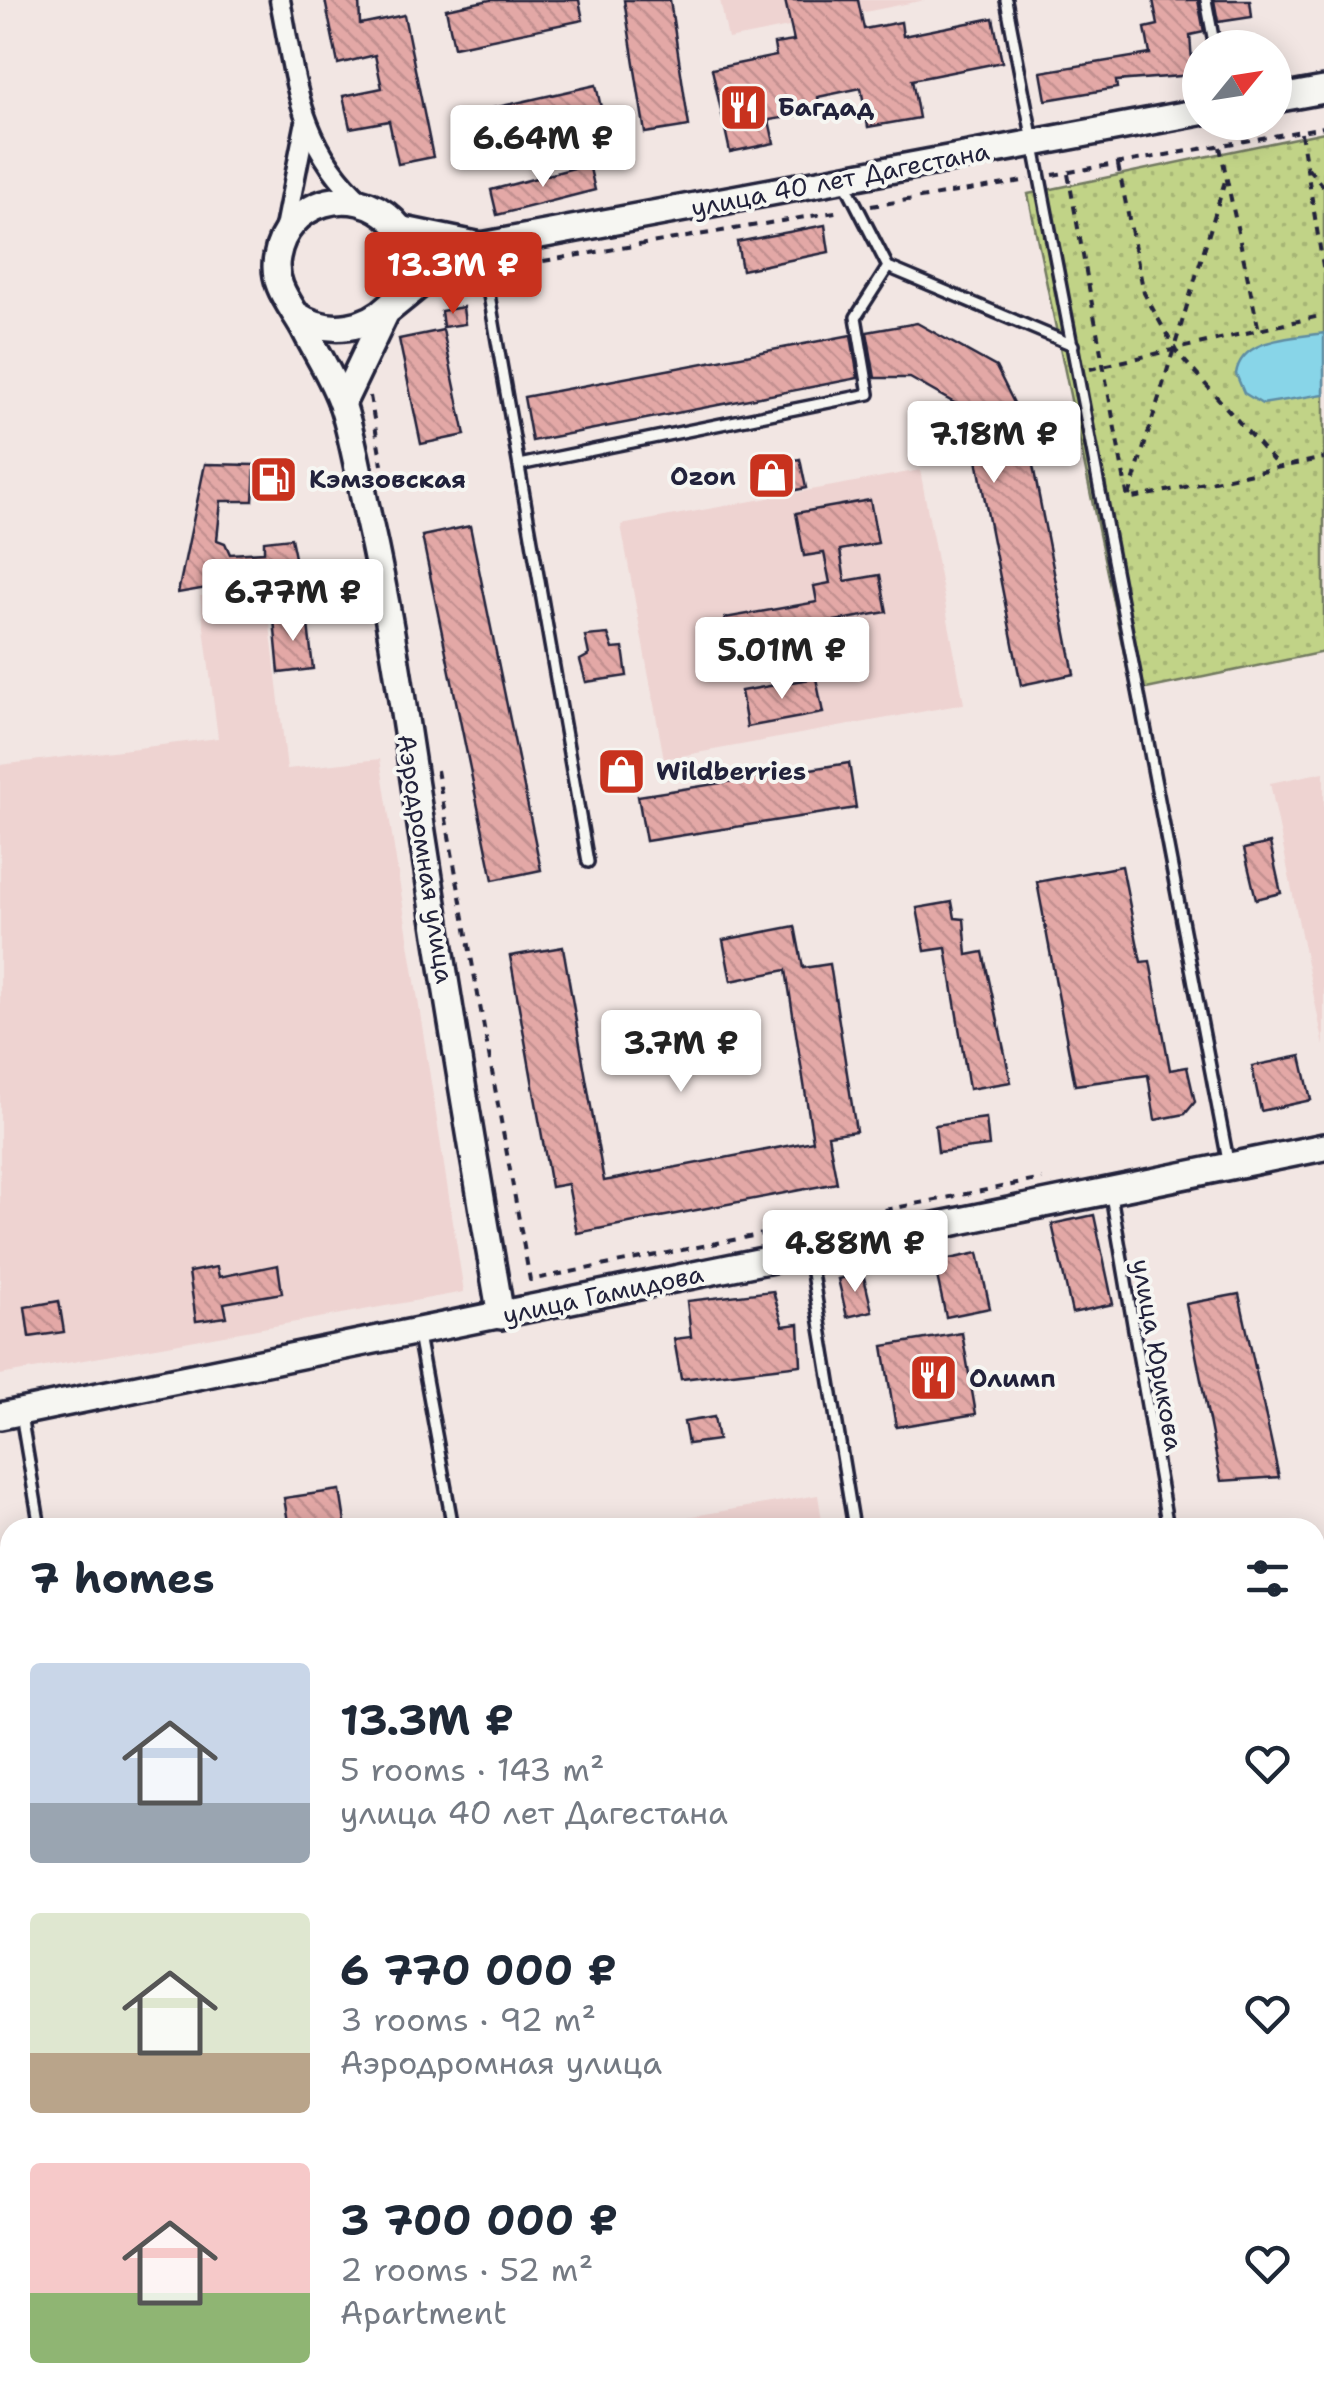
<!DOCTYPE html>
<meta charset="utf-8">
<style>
:root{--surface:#fff;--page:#f2f2f3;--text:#1f2937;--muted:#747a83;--accent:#c8321e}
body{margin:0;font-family:"Shantell Sans",sans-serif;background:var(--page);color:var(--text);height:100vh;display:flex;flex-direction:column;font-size:38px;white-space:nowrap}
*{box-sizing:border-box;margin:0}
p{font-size:32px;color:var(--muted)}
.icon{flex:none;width:55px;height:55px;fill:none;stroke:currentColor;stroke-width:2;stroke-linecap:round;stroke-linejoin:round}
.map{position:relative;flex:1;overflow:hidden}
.sheet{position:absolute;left:0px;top:1518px;width:1325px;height:892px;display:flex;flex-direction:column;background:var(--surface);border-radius:30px 30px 0 0;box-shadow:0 5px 25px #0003}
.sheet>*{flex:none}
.needle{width:65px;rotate:60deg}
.tools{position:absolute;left:1182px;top:30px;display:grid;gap:20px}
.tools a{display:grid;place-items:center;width:110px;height:110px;border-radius:50%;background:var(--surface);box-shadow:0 5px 25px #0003;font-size:50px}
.price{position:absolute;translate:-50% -85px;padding:0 22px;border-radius:10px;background:#fff;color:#222;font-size:32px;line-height:65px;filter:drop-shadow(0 2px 5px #0008)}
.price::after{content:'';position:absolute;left:50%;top:60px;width:30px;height:22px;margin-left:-15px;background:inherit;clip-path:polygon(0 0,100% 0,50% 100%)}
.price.selected{background:var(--accent);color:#fff}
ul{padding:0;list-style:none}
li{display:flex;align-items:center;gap:30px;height:250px;padding:0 30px}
li span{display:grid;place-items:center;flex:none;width:280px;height:200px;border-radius:10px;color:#555}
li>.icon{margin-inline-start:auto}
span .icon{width:120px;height:120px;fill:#fffc;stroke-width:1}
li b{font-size:42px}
h2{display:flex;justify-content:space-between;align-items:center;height:120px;padding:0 30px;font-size:42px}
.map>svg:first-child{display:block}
</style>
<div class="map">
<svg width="1324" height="2408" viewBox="0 0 1324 2408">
<defs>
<pattern id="green-dots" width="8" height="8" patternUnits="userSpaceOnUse" patternTransform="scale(2.5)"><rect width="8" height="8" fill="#c1d387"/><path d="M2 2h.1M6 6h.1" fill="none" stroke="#a6b575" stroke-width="1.8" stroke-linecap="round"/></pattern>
<pattern id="building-back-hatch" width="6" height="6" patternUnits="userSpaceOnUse" patternTransform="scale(2.5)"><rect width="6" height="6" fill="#e3a8a6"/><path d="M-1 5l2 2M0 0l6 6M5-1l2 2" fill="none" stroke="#c29090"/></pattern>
</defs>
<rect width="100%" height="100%" fill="#f2e6e3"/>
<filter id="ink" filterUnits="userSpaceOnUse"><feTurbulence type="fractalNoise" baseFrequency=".01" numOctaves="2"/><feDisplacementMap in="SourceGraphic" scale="20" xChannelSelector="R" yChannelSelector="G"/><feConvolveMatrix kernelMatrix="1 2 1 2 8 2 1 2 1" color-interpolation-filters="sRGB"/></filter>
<g filter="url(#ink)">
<g fill="#eed3d1">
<polygon points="720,0 925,0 728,39"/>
<polygon points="920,470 964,704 664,759 621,525"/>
<polygon points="266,591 287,769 380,759 464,1292 0,1375 0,765 218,738 200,596"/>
<polygon points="1324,772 1324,1046 1270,783"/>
<polygon points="818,1495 823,1527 628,1527"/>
<polygon points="403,2400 594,2400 595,2408 404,2408"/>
</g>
<g fill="url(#green-dots)" stroke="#727a61" stroke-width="2.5">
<polygon points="1324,132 1324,652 1132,692 1028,194"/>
<polygon points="10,2163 10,2400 105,2400 107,2408 0,2408 0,2164"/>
</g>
<path fill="#88d5e8" stroke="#5f8da3" stroke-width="2.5" d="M1324 333V394L1262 404 1244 393 1236 374C1241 337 1295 338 1324 333Z"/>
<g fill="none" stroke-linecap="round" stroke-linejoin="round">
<polyline stroke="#5f8da3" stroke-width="6" points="1300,2408 1324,2403"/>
</g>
<g fill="url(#building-back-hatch)" stroke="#22223b" stroke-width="2.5">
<polygon points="325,0 359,0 360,24 404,15 433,157 398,164 389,121 350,128 343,96 382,88 375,55 338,64"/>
<polygon points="490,0 579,0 583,20 454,47 446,9"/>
<polygon points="624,0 670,0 689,126 645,133"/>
<polygon points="785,0 858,0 864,29 901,22 903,36 993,18 1002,62 912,80 919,118 868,127 861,88 818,97 821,112 769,120 774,143 730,152 712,69 776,56 774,44 794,41"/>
<polygon points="1153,0 1198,0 1204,32 1190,35 1193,75 1116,81 1117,88 1046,100 1041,72 1150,54 1145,28 1158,25"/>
<polygon points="1214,0 1250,0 1252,17 1218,22"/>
<polygon points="596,85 604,121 470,151 462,115"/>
<polygon points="589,164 595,190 497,215 491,190"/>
<polygon points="825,225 829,252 742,270 737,242"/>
<polygon points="463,307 465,324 443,327 441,311"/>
<polygon points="917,323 996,367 1025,425 1074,674 1021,685 971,429 956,404 910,378 875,378 867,332"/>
<polygon points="443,330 465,435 421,444 399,339"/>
<polygon points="851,335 858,378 532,441 524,397"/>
<polygon points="800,459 806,488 772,495 766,466"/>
<polygon points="205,464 255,465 253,501 221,501 217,540 225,543 230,554 264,552 264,541 291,538 298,572 178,593"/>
<polygon points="870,500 878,543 840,550 845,581 880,575 887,612 805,626 808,641 731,654 725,618 817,602 814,586 830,583 824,553 804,556 796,513"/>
<polygon points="470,526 541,870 493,880 422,536"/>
<polygon points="307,615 313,669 279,673 274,619"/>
<polygon points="608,634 613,649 623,648 627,676 586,682 580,660 589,655 585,636"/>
<polygon points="816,678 823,713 747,727 741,691"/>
<polygon points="632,757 635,781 609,784 606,761"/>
<polygon points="849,763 856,808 646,841 638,796"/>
<polygon points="1270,843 1281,893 1256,899 1244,849"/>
<polygon points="1122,866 1141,962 1150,961 1170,1070 1187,1067 1195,1102 1185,1114 1155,1120 1148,1075 1075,1085 1037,882"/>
<polygon points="952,902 955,918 964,919 967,955 983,952 1011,1082 969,1089 946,948 925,951 917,908"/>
<polygon points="795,926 803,968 830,964 856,1131 828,1135 837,1183 577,1233 568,1184 551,1187 510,956 563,947 604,1181 813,1141 786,970 731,981 723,940"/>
<polygon points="1301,1056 1311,1100 1261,1111 1252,1066"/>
<polygon points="986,1118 989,1146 938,1152 935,1125"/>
<polygon points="1094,1215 1113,1304 1072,1313 1052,1224"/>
<polygon points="978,1253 990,1308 946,1317 934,1262"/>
<polygon points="278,1265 282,1293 224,1303 227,1317 196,1321 189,1272 217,1267 219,1277"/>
<polygon points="863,1273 872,1311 847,1317 838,1279"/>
<polygon points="773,1291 783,1326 799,1324 801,1365 681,1379 674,1339 691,1337 687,1301"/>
<polygon points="1239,1294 1279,1477 1221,1481 1186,1304"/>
<polygon points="59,1301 64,1332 29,1337 25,1307"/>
<polygon points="962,1333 976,1414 896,1427 883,1346"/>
<polygon points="714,1417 718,1440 688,1444 684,1422"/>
<polygon points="340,1490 346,1528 289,1528 284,1498"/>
</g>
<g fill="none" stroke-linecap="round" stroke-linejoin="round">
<defs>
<g id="lane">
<polyline points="1006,0 1229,1166"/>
<polyline points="1206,0 1215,48"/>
<polyline points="844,181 888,267 1073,345"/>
<polyline points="481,249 588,862"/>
<polyline points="519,465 869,394 856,317 888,267"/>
<polyline points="1111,1195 1168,1528"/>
<polyline points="809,1255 854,1528"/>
<polyline points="418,1335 453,1528"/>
<polyline points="21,1415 40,1528"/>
<polyline points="1315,2100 1324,2099"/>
<polyline points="190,2400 192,2408"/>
<polyline points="1010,2400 1012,2408"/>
</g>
<g id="street">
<path d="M280 0C296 80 298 145 363 203"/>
<polyline points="284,233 305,126"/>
</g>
<g id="secondary">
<polyline points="1275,99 1324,90"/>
<polyline points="399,229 481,246"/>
<path d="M297 315C364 359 447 276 393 221 353 181 286 202 277 257 271 286 294 308 306 332 318 356 335 381 343 407 354 442 360 481 368 517 393 625 407 736 424 845 448 1002 474 1159 501 1316"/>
<polyline points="342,404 386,312 445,264 481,246 1200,112"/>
<polyline points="0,1416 1324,1147"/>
</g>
</defs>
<use href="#lane" stroke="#22223b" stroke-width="16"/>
<use href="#street" stroke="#22223b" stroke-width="25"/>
<use href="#secondary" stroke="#22223b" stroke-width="32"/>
<g stroke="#22223b" stroke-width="4" stroke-dasharray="8 8" stroke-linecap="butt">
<polyline points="1301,133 1324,272"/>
<polyline points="1220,147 1259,331"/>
<polyline points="1118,165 1144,293 1176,351 1278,466"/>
<polyline points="1308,168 1324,188"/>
<polyline points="1068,174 1128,499 1324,458"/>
<polyline points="1053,175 1324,127"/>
<polyline points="871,206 1029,180"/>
<polyline points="496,269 841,211"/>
<polyline points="451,290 473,277"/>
<polyline points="1090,369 1324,315"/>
<polyline points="370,396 382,465"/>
<polyline points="1129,496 1225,181"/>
<polyline points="437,770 530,1280 1042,1179"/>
</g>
<use href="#lane" stroke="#f6f6f2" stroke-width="9"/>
<use href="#street" stroke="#f6f6f2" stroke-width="18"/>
<use href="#secondary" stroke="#f6f6f2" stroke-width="25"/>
</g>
</g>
<defs>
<symbol id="restaurant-square" viewBox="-11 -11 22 22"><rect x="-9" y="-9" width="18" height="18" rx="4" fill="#c8321e" stroke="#f6f6f2"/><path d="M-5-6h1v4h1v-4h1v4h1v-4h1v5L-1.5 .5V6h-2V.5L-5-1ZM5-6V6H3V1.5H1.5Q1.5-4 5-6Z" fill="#fff"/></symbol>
<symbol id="shop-square" viewBox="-11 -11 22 22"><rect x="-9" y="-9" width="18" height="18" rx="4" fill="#c8321e" stroke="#f6f6f2"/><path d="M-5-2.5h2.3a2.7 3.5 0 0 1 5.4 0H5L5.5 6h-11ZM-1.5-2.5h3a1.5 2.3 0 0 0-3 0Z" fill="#fff"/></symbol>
<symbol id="fuel-square" viewBox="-11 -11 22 22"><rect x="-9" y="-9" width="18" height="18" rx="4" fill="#c8321e" stroke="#f6f6f2"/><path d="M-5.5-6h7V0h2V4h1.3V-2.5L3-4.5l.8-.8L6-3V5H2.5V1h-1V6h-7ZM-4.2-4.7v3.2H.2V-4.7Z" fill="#fff"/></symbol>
</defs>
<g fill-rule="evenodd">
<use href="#restaurant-square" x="716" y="80" width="55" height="55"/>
<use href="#shop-square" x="744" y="448" width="55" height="55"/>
<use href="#fuel-square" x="246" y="452" width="55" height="55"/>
<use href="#shop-square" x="594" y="744" width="55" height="55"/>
<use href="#restaurant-square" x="906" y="1350" width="55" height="55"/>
</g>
<g text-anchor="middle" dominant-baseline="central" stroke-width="8" stroke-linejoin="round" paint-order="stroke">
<g font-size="25" font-weight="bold" fill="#22223b" stroke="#f6f6f2" text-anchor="start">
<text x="778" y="107">Багдад</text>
<text x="736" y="476" text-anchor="end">Ozon</text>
<text x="309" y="479">Кэмзовская</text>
<text x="656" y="771">Wildberries</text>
<text x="969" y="1378">Олимп</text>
</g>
<g font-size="25" fill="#22223b" stroke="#f6f6f2">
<text transform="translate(840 179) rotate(-11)">улица 40 лет Дагестана</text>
<text transform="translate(426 859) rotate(81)">Аэродромная улица</text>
<text transform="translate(603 1294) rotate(-12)">улица Гамидова</text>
<text transform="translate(1158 1355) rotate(80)">улица Юрикова</text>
</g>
</g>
</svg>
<div class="tools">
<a><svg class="needle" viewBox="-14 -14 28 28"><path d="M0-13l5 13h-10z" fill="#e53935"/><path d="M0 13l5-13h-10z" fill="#747a83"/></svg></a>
</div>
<b class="price" style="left:543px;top:190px">6.64M ₽</b>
<b class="price selected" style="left:453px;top:317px">13.3M ₽</b>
<b class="price" style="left:994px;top:486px">7.18M ₽</b>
<b class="price" style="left:293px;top:644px">6.77M ₽</b>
<b class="price" style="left:782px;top:702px">5.01M ₽</b>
<b class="price" style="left:681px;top:1095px">3.7M ₽</b>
<b class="price" style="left:855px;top:1295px">4.88M ₽</b>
<section class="sheet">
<h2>7 homes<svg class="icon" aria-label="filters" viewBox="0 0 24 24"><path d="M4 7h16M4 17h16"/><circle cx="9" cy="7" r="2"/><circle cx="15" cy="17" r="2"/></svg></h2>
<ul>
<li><span style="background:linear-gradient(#c9d6e8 70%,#9aa5b1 0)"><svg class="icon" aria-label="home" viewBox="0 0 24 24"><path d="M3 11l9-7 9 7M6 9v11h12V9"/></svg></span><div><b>13.3M ₽</b><p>5 rooms · 143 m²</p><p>улица 40 лет Дагестана</p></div><svg class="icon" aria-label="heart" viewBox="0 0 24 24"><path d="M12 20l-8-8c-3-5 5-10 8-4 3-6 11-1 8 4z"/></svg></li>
<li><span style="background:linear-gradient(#dfe7d0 70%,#b9a48a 0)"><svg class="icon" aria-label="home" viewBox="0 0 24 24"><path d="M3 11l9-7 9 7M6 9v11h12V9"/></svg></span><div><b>6 770 000 ₽</b><p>3 rooms · 92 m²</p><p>Аэродромная улица</p></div><svg class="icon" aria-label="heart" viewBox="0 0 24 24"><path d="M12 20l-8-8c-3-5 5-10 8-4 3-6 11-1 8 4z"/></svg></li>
<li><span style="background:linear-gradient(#f6c9c9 65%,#8fb573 0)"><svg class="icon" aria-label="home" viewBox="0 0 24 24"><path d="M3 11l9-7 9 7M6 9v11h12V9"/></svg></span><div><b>3 700 000 ₽</b><p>2 rooms · 52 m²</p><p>Apartment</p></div><svg class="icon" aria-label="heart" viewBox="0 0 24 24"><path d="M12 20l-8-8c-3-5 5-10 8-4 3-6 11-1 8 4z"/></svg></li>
</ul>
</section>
</div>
